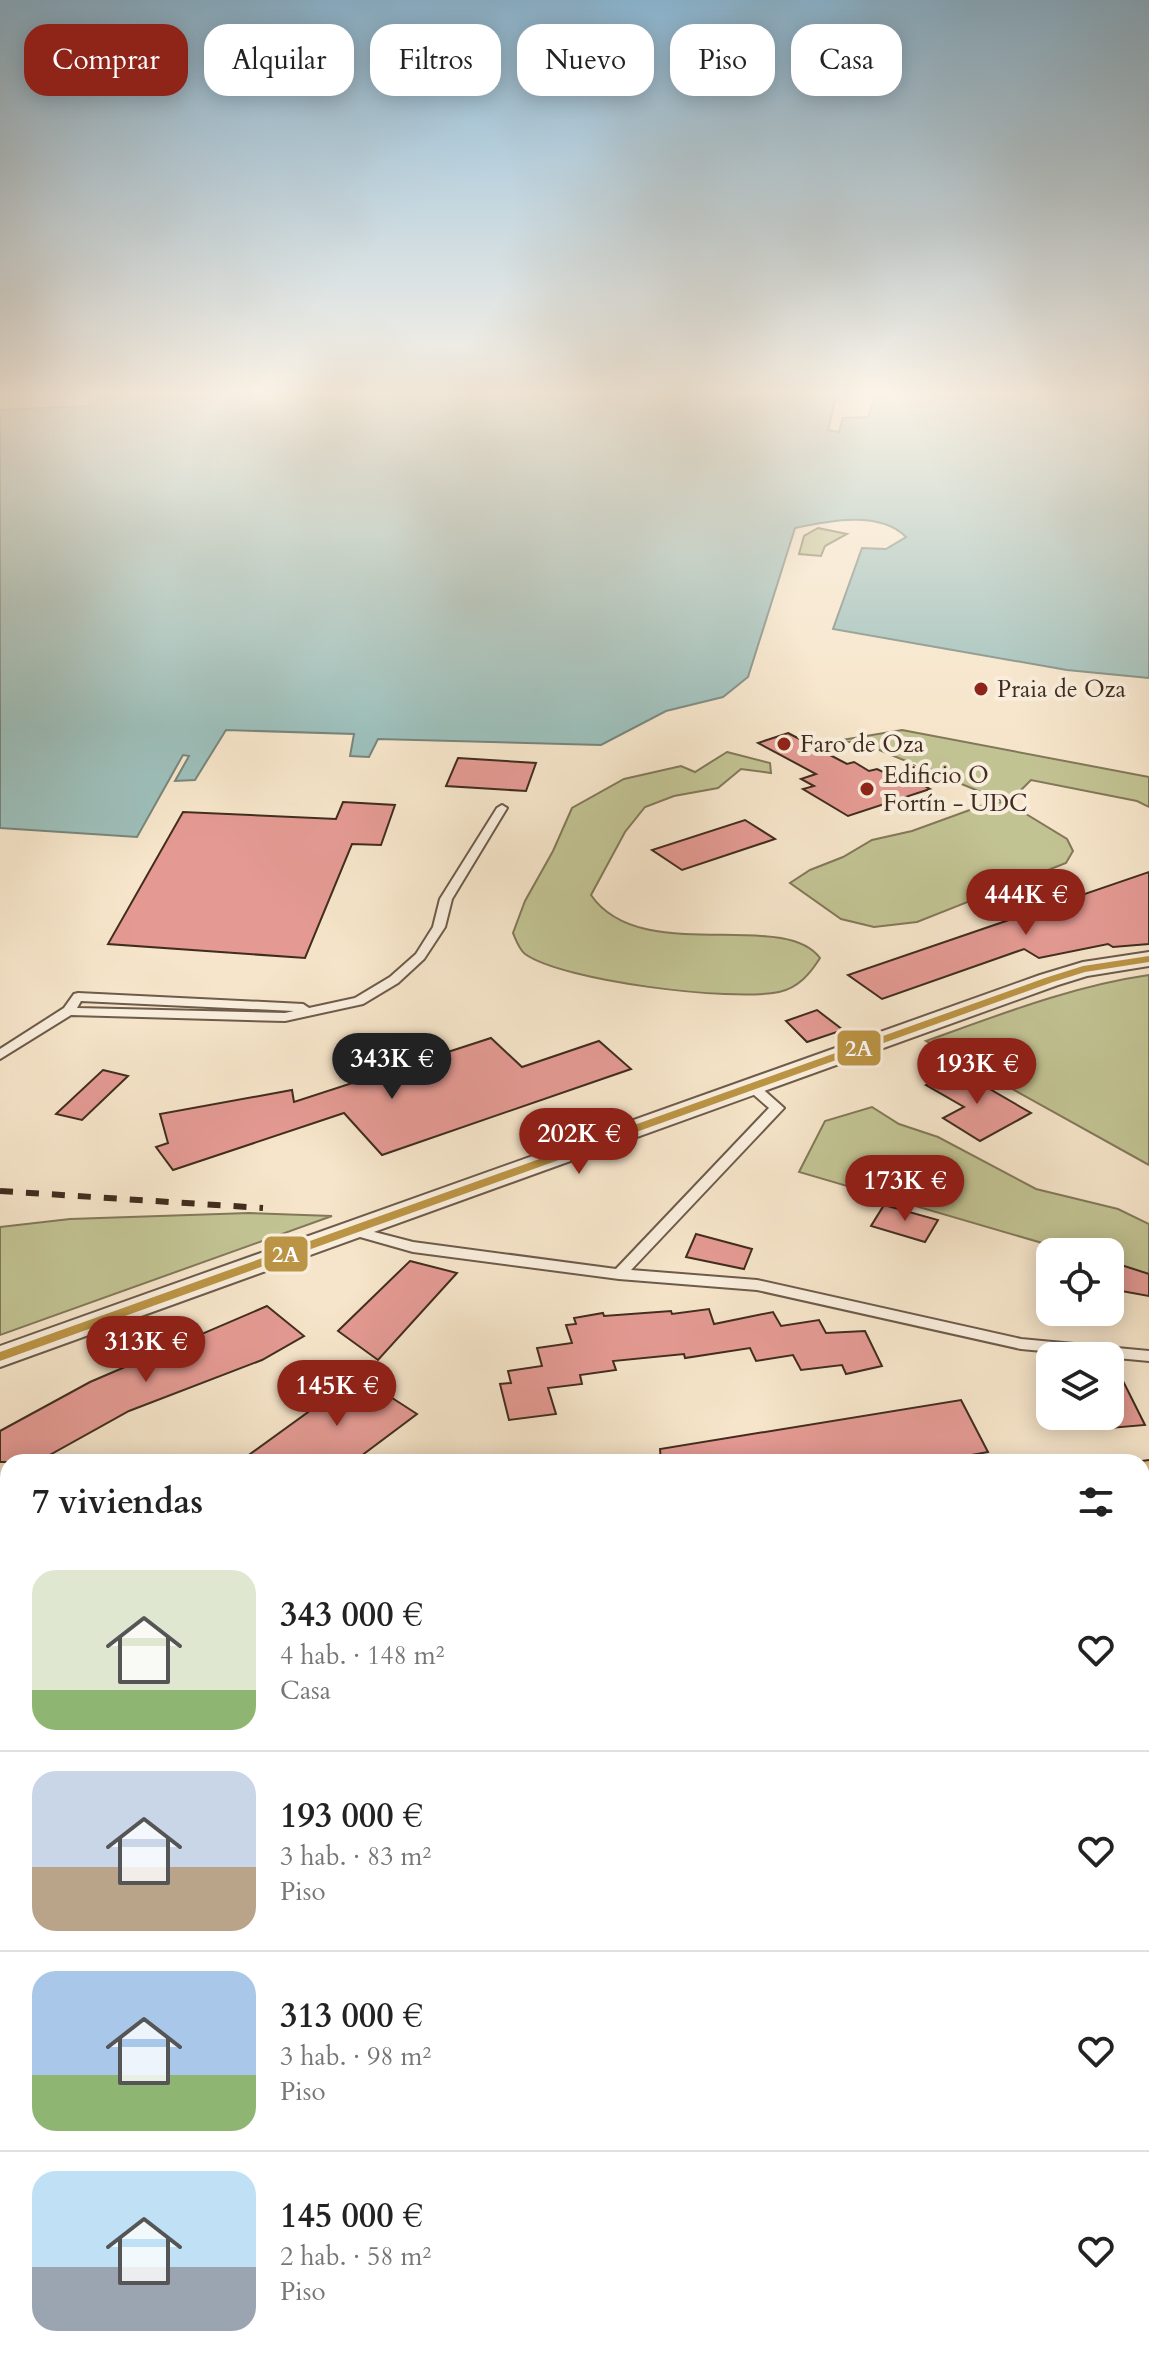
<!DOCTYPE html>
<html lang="es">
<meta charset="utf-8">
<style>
:root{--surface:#fff;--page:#f2f2f2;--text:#222;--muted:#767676;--line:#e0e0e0;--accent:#8f2418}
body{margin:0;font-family:Cardo,serif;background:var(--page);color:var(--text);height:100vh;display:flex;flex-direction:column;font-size:30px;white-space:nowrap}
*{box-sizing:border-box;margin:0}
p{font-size:26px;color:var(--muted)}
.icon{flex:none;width:44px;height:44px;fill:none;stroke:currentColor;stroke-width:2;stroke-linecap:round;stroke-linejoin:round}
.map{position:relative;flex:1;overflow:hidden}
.drawer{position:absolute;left:0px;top:1454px;width:1150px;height:912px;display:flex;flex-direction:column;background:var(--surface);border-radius:24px 24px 0 0;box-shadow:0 4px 20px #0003}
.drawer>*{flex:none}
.banner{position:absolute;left:24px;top:24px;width:1102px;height:72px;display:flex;gap:16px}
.buttons{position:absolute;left:1036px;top:1238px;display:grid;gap:16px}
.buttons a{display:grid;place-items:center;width:88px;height:88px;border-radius:16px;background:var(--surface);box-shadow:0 4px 20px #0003;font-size:40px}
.price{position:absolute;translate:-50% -68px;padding:0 18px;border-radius:28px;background:var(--accent);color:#fff;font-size:26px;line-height:52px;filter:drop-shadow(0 2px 4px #0008)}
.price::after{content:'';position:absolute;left:50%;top:48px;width:24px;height:18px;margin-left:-12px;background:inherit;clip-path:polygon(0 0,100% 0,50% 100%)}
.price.selected{background:#222;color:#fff}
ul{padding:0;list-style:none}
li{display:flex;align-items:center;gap:24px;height:200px;padding:0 32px}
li+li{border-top:2px solid var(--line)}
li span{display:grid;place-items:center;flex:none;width:224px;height:160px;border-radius:24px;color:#555}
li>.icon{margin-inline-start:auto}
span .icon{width:96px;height:96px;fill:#fffc;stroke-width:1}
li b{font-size:34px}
h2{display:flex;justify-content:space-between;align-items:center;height:96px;padding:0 32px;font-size:34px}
.pill{padding:0 28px;border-radius:24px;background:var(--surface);box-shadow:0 4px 20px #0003;font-size:28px;line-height:72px}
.pill.selected{background:var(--accent);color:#fff}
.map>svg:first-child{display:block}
</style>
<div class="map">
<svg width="1149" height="2366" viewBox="0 0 1149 2366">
<rect width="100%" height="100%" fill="#f6e5ca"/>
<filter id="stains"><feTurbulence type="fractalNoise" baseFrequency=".0025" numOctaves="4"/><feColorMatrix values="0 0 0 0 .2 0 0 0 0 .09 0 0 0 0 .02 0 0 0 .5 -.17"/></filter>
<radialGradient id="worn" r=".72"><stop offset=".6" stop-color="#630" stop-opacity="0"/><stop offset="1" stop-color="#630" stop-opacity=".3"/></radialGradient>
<g fill="#c2c393" stroke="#827859" stroke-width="2">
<polygon points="818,528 847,534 825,546 821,556 799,554 804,536"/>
<polygon points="902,730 1149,777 1149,807 1137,801 1031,780 1008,803 1067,839 1073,851 1066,863 917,922 874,927 841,919 790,883 810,870 843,857 872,840 912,831 989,803 1005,802 877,749 842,740"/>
<path d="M727 752 770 763 771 773 741 769 718 788 674 796 645 807 625 832 591 895C640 967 783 908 820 958 810 974 798 988 779 992 732 1002 563 981 525 954 519 949 516 940 513 933L525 901 553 851 572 808 624 779 681 766 695 772Z"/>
<path d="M1149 975V1165L926 1041C999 1015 1072 986 1149 975Z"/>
<polygon points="872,1107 899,1124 938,1137 1036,1189 1118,1209 1149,1224 1149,1274 1110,1263 1110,1252 1073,1252 799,1172 825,1121"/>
<polygon points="249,1213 332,1216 0,1335 0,1227 70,1219"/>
</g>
<path fill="#9dbfba" stroke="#78857c" stroke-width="2" d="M91 397H836L828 430 839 432 843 418 868 417 875 397H1149V678L1067 670 833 629 862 548 886 549 906 537C880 510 828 521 795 528L748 677 723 697 666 711 601 745 378 739 369 757 350 756 354 734 226 730 195 780 175 781 189 756 183 755 137 837 0 828V410L89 406Z"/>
<g fill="#e49a93" stroke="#412d1f" stroke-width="2">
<polygon points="788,733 847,764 854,762 869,771 877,769 883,772 894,769 930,789 848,816 803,789 814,786 801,779 816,774 758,743"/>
<polygon points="458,758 536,763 526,791 446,786"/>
<polygon points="343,802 395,805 381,845 352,844 305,958 108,944 183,812 336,819"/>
<polygon points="745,820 775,839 682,870 652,850"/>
<polygon points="1149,872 1149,944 1113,947 1108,944 1039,958 1024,949 882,999 848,975"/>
<polygon points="817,1010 843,1030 807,1042 786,1021"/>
<polygon points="491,1038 522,1067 599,1041 631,1069 382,1155 344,1113 173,1170 156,1147 168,1143 160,1114 292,1090 294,1102"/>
<polygon points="103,1070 128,1076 82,1120 56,1114"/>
<polygon points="957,1070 1031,1113 980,1141 943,1118 964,1107 926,1085"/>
<polygon points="884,1205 938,1220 925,1242 871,1226"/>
<polygon points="696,1234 752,1249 744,1269 686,1257"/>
<polygon points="410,1261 457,1273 378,1360 338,1331"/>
<polygon points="1115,1263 1149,1274 1149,1296 1110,1289"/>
<polygon points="267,1306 304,1336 262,1360 129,1411 37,1462 0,1462 0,1431 90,1382"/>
<polygon points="709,1309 714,1324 773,1312 781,1326 819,1320 826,1333 865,1331 882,1366 846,1374 842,1365 801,1370 793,1355 756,1361 750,1348 685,1358 684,1354 613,1361 616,1370 580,1375 582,1384 548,1388 556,1414 509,1420 500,1384 511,1383 508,1371 542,1366 537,1348 572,1343 566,1325 576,1324 574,1318 603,1313 604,1316 671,1311 672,1314"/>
<polygon points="1110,1360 1113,1361 1145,1425 1110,1428"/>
<polygon points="358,1376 417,1414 353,1462 239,1462"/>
<polygon points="961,1400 988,1452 933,1462 661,1462 660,1449"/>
</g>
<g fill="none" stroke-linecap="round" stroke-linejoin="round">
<defs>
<g id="service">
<path d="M502 805 507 808 452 899 445 927 424 959 398 983 363 1004 285 1021 71 1015 0 1059V1049L64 1008 74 994 78 993 303 1004 309 1008 355 998 390 977 416 954 433 927 440 899 497 808ZM81 1001 294 1011 285 1013 77 1008Z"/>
<polygon points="752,1083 757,1084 784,1108 631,1270 757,1280 1021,1339 1149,1351 1149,1361 1021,1349 757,1290 619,1279 413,1252 346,1233 344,1230 351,1226 413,1242 616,1269 769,1108 745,1087"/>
<rect x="1142" y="1679" width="7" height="14"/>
<polygon points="1142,1741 1149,1744 1149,1762 1142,1759"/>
</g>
<g id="minor">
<polygon points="1149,952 1149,966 1087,976 1058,985 0,1367 0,1346 1040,975 1083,962"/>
<polygon points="8,1811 8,1845 0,1847 0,1813"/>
<polygon points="1142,2066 1149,2067 1149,2109 1142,2108"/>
<polygon points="51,2358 105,2358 101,2366 48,2366"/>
<polygon points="472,2358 530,2358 533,2366 476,2366"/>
<polygon points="602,2358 654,2358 650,2366 599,2366"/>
</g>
<g id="primary">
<polygon points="1149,1461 1149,1499 1142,1500 1142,1462"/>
<polygon points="1149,1515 1149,1555 1142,1557 1142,1517"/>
<polygon points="8,1635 8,1812 0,1813 0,1636"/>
</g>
</defs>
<use href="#service" stroke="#6e5b4a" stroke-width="4"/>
<use href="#minor" stroke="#6e5b4a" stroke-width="4"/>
<use href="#primary" stroke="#412d1f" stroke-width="4"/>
<use href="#service" fill="#f9eedd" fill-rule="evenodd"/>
<use href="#minor" fill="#f9eedd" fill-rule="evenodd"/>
<use href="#primary" fill="#ebc285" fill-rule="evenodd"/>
<polyline stroke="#412d1f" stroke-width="6" stroke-dasharray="13 13" stroke-linecap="butt" points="0,1191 263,1208"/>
<defs>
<polygon id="bus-1" points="1149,956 1149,962 1085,972 1053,982 0,1361 0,1352 1045,978 1083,966"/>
</defs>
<use href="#bus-1" stroke="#f9eedd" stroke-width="6"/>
<use href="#bus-1" fill="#bb9445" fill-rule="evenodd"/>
</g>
<linearGradient id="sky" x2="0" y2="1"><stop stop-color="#8ab8d6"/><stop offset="0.54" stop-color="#fbf3e7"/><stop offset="1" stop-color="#fbf3e7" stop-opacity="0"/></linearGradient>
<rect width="1149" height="729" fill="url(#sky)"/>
<g fill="#8f2418" stroke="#f9eedd" stroke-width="3">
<circle cx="981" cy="689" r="8"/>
<circle cx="784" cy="744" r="8"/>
<circle cx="867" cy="789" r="8"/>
</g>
<g text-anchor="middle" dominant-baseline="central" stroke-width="8" stroke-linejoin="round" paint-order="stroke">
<g font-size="24" fill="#412d1f" stroke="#f9eedd" text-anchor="start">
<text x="997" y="689">Praia de Oza</text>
<text x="800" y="744">Faro de Oza</text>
<text x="883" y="775">Edificio O<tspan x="883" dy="28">Fortín - UDC</tspan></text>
</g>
</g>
<g stroke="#f9eedd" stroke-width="3">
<rect x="836" y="1029" width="46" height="38" rx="8" fill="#bb9445"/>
<rect x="263" y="1235" width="46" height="38" rx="8" fill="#bb9445"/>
</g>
<g font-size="22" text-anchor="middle" font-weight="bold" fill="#fff">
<text x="859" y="1056">2A</text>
<text x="286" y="1262">2A</text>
</g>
<rect width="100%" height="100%" filter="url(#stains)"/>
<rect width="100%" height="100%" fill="url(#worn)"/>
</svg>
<div class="buttons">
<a><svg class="icon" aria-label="locate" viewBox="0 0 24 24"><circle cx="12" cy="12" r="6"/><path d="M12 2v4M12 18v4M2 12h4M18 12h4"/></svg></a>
<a><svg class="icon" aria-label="layers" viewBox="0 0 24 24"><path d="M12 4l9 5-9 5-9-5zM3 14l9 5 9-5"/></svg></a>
</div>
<b class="price" style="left:1026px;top:937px">444K €</b>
<b class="price selected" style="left:392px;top:1101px">343K €</b>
<b class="price" style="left:977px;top:1106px">193K €</b>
<b class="price" style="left:579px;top:1176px">202K €</b>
<b class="price" style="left:905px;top:1223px">173K €</b>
<b class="price" style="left:146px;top:1384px">313K €</b>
<b class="price" style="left:337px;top:1428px">145K €</b>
<div class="banner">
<a class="pill selected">Comprar</a>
<a class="pill">Alquilar</a>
<a class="pill">Filtros</a>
<a class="pill">Nuevo</a>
<a class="pill">Piso</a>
<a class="pill">Casa</a>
</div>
<section class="drawer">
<h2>7 viviendas<svg class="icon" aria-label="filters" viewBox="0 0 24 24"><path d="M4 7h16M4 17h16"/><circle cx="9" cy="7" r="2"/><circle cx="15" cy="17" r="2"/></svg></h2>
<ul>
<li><span style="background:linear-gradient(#dfe7d0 75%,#8fb573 0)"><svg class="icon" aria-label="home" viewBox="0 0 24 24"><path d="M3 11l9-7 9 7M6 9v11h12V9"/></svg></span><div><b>343 000 €</b><p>4 hab. · 148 m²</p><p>Casa</p></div><svg class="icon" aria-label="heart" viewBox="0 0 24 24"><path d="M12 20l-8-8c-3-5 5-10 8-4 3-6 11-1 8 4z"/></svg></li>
<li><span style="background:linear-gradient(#c9d6e8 60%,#b9a48a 0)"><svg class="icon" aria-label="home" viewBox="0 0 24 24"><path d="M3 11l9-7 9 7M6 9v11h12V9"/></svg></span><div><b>193 000 €</b><p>3 hab. · 83 m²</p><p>Piso</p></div><svg class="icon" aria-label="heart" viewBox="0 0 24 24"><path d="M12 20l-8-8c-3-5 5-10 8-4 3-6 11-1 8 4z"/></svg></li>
<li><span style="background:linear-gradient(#a9c7e8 65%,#8fb573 0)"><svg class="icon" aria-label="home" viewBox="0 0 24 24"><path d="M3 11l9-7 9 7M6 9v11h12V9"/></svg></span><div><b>313 000 €</b><p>3 hab. · 98 m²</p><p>Piso</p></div><svg class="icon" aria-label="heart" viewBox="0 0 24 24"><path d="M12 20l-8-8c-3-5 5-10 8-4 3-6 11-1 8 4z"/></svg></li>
<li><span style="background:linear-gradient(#bfe0f5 60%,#9aa5b1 0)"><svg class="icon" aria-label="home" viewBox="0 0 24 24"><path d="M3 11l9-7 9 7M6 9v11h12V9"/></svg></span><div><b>145 000 €</b><p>2 hab. · 58 m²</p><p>Piso</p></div><svg class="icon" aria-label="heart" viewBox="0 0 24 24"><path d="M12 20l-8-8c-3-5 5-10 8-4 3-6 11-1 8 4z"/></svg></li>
</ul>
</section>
</div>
